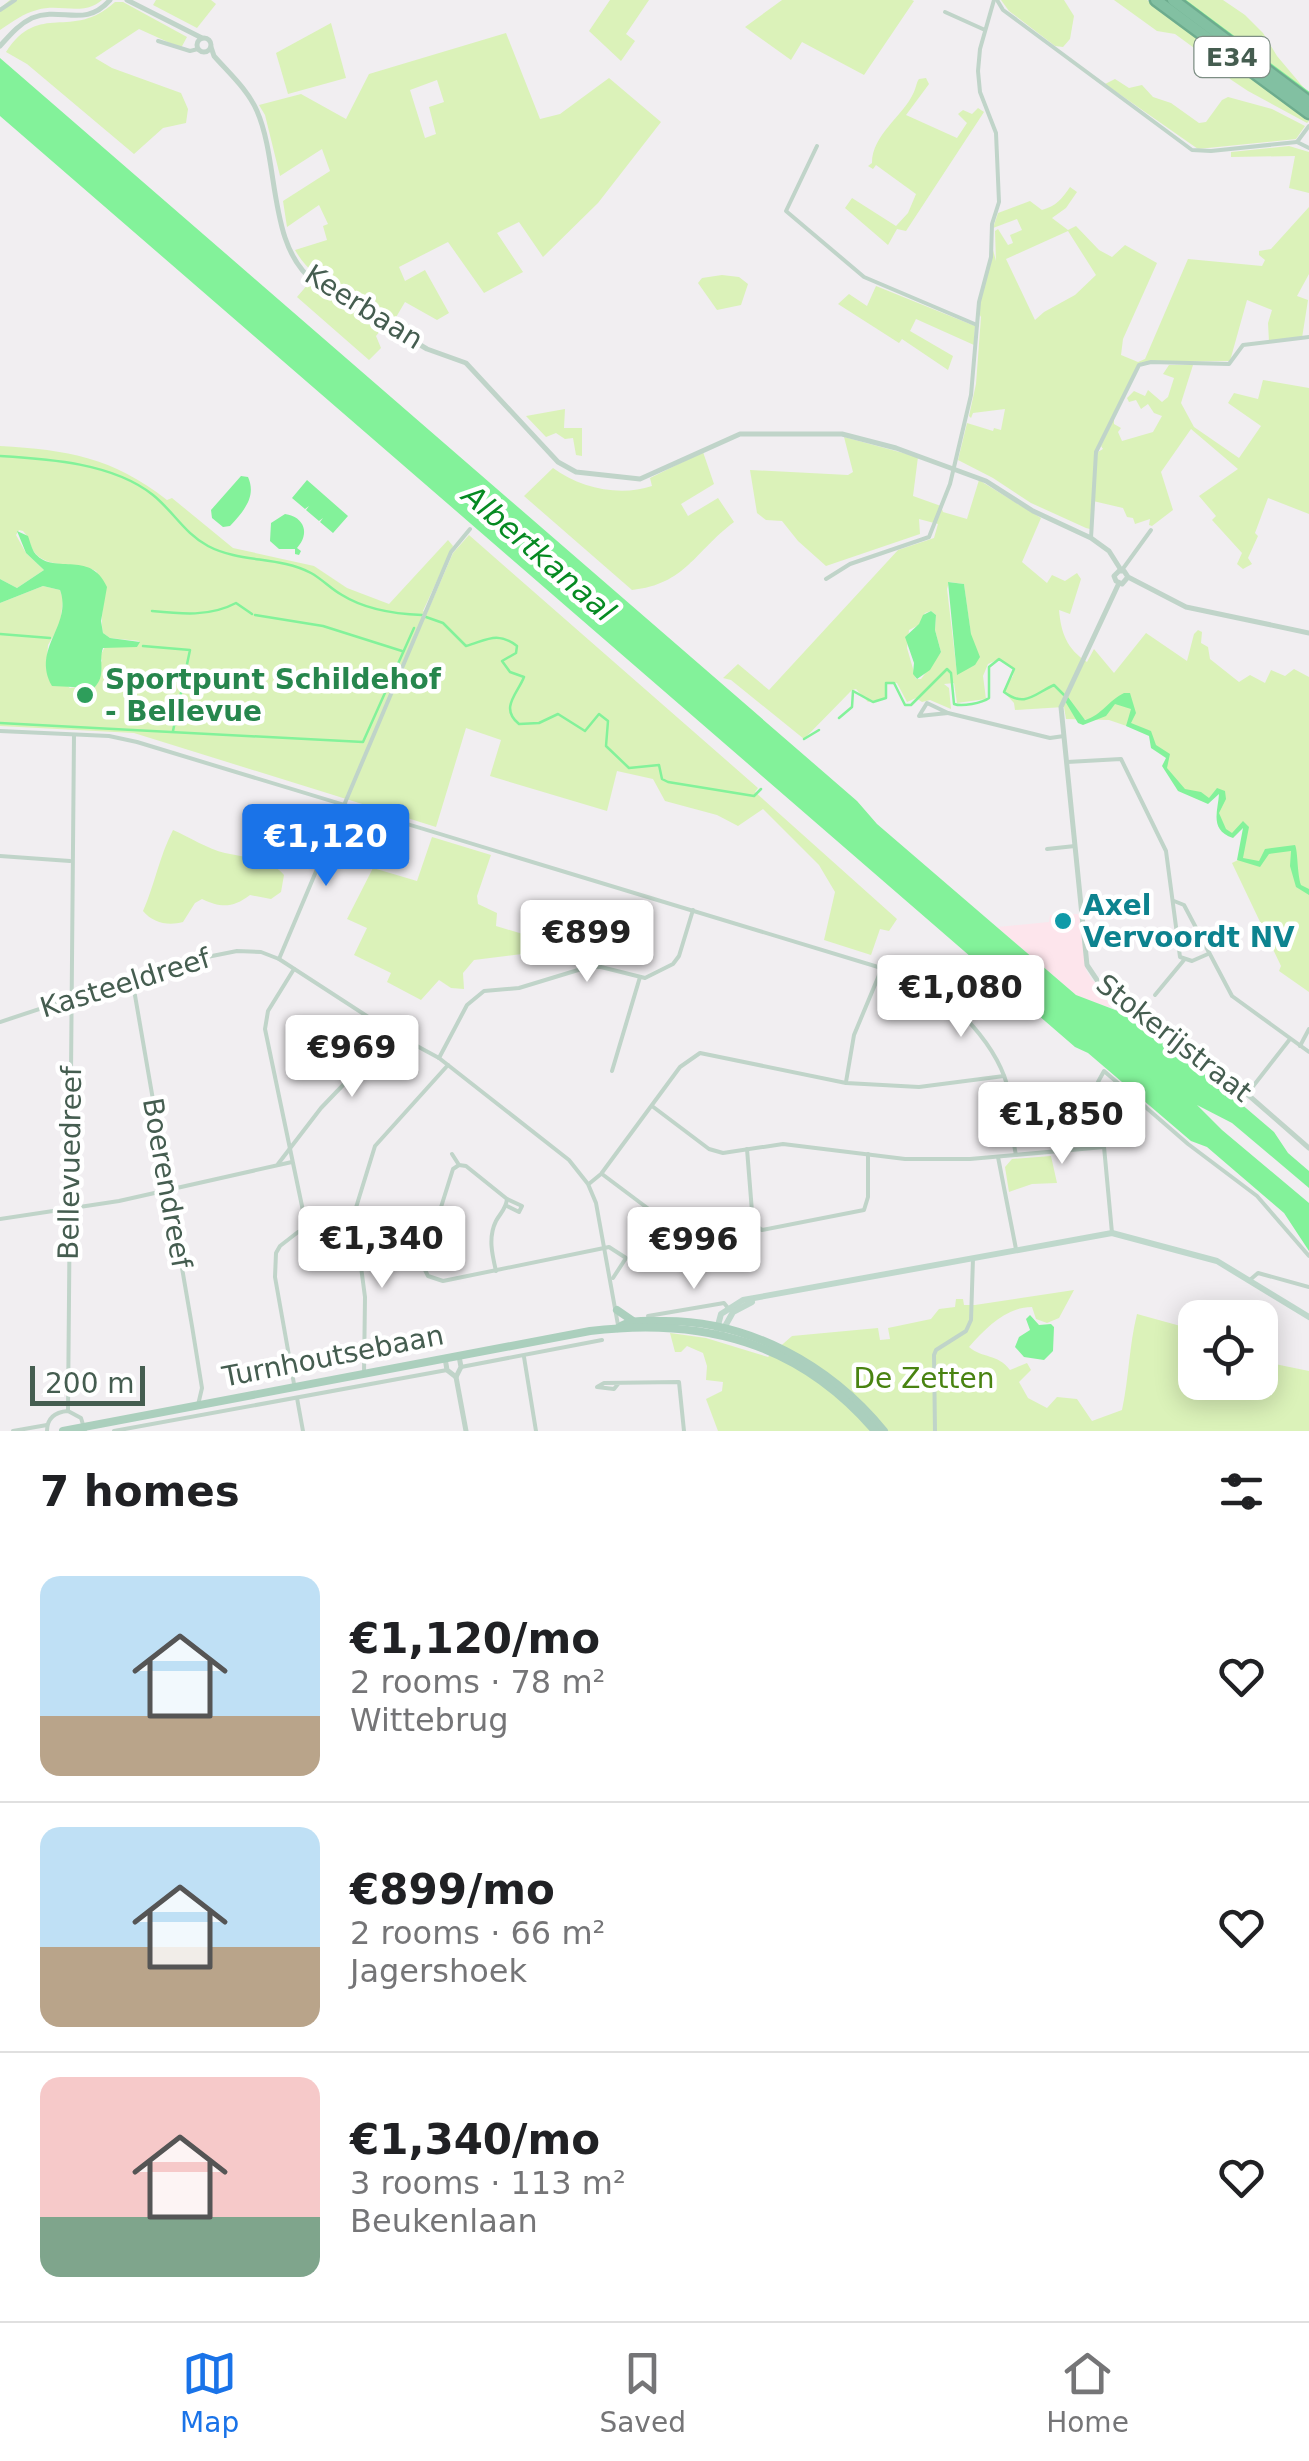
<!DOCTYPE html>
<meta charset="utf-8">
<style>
:root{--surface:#fff;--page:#f2f2f2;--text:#202124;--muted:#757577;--line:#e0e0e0;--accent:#1a73e8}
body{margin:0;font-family:"DejaVu Sans",sans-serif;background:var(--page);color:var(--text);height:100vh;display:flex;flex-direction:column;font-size:38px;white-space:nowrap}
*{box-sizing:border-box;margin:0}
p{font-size:32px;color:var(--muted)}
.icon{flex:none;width:55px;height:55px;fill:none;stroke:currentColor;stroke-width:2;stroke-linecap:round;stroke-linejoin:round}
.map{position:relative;height:1431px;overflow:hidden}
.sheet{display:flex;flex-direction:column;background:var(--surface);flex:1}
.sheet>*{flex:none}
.fabs{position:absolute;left:1178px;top:1300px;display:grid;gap:20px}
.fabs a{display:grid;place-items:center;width:100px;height:100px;border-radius:20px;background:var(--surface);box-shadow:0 5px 25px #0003;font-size:50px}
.scale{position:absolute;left:30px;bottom:25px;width:115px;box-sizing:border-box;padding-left:10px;border:5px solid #455d50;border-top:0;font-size:28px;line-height:35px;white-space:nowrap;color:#455d50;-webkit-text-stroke:8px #fff;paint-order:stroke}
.price{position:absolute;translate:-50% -85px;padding:0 22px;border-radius:10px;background:#fff;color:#222;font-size:32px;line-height:65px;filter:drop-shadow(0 2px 5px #0008)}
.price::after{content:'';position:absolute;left:50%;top:60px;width:30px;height:22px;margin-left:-15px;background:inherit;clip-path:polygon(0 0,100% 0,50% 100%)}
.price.on{background:var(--accent);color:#fff}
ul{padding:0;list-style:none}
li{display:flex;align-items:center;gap:30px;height:250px;padding:0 40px}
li+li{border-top:2px solid var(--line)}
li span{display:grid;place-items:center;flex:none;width:280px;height:200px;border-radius:20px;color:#555}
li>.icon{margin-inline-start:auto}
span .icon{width:120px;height:120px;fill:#fffc;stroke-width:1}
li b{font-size:42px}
h2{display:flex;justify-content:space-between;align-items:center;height:120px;padding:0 40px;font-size:42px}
.tab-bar{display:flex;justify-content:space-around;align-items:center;height:140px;border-top:2px solid var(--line);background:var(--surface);font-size:28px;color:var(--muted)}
.tab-bar a{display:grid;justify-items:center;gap:5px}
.tab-bar .on{color:var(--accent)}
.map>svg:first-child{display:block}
</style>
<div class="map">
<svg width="1309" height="1431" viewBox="0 0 1309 1431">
<rect width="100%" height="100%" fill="#f1eef1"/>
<polygon fill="#fde5ec" points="1079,914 1086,970 1092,980 1123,1004 1107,1007 1076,995 997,927 1049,922 1050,915"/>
<g fill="#dbf2b9" fill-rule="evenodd">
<path d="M10 0H102C82 17 61 3 37 10 24 13 12 22 0 30V8Z"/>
<polygon points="156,0 211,0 216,4 197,28 153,5"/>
<polygon points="610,0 649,0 626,34 635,41 621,61 589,31"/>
<polygon points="782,0 912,0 914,1 864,75 802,42 791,60 745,27"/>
<polygon points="1001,0 1064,0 1074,16 1070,39 1063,47 1055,46 1009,11"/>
<polygon points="1114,0 1147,0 1309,121 1307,123 1248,91 1230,79 1227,72 1175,34 1157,31"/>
<polygon points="1183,0 1223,0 1245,15 1263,33 1277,56 1309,94"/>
<path d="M115 2H123L187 37 181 48 139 29 95 58 112 68 181 93 188 109 186 123 163 128 134 154 27 64 6 52C40 0 71 42 115 2Z"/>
<polygon points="331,23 346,78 288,94 276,53"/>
<path d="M506 33 540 119 560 114 609 78 661 122 598 203 543 257 519 222 497 233 523 272 484 293 448 242 399 267 405 281 425 270 449 313 437 320 405 302 392 324 388 318C356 299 314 284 295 250L327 240 323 226 328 224 319 205 287 227 283 201 330 171 322 149 280 176 265 115 259 105 301 94 346 119 369 74ZM437 80 444 102 429 107 436 134 425 138 410 90Z"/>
<path d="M926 78 929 84 906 115 957 138 967 123 958 114 963 110 972 114 978 108 984 112 906 231 897 229 888 245 845 208 852 198 896 226 908 213 916 194 876 165 873 169 868 166 872 163C872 135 902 117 913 94 916 89 916 83 919 79Z"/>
<polygon points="1115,79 1129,88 1142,85 1153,97 1171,103 1199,123 1206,122 1222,100 1228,97 1272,109 1305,126 1296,139 1198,149 1105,84"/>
<polygon points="1289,146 1309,152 1309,193 1289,188 1295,156 1231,157 1231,152"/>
<path d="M1070 187 1077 192 1066 208 1052 218 1068 230 1076 226 1099 250 1112 257 1125 245 1157 263 1123 339 1121 355 1138 362 1145 359 1188 259 1262 266 1265 260 1259 255V251L1271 249 1309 207V274L1297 296 1308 300 1302 338 1269 342 1268 323 1272 310 1247 300 1230 361 1142 362 1096 453 1103 449 1101 446 1114 418V424L1121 428 1118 432 1122 441 1153 432 1162 416 1154 413 1148 404 1141 409 1136 400 1129 402 1127 398 1134 391 1145 396 1148 390 1162 402 1168 397 1174 378 1163 374 1169 365H1193L1181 403 1194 427 1239 458 1261 426 1228 403 1234 393 1258 399 1263 380 1309 388V514L1268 498 1255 533 1258 536 1248 558 1252 564 1243 569 1237 564 1242 553 1212 520 1216 516 1199 496 1238 469 1191 429 1161 472 1173 510 1152 526 1149 525 1150 519 1135 524 1133 518 1127 517 1123 508 1093 501 1090 529 1086 528 1031 503 993 478 958 460 967 423 993 431 994 428 1001 430 1005 409 973 413 971 418 969 416 976 384 981 317 978 312 993 250 996 261 995 231 998 229 1008 245 1013 243 1010 235 1022 230 1017 219 993 228 998 213 1030 201 1042 210C1056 206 1062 199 1070 187ZM1068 231 1096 275 1075 295 1044 312 1035 320 1006 259Z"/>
<polygon points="722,275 739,277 748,284 741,305 717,310 698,283 702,278"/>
<polygon points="309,283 384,326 376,336 381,348 369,360 297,297"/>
<polygon points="876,286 975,326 974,345 916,319 910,331 953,356 948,370 902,339 899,343 838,304 849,294 867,306"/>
<polygon points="565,409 564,428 582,428 582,456 576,455 573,438 565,439 556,433 546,437 526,416"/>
<path d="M844 437 918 457 913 496 941 506 943 512 967 519 979 480 1041 518 1022 562 1047 583 1052 575 1065 581 1077 573 1081 579 1070 614 1059 610C1061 633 1067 649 1087 662L1094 649 1114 673 1146 633 1187 661 1194 634 1198 630 1202 632 1201 643 1208 647 1210 659 1239 682 1250 675 1265 683 1271 670 1285 676 1294 669 1309 677V992L1279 971 1281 966 1232 863 1240 859 1246 829 1244 825 1234 834H1227L1217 814 1222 800 1218 791 1211 799 1180 789 1165 770 1168 758 1155 748 1150 734 1109 720 1066 719 1064 707 1015 710 1014 703 1003 691 1013 676 1014 669 999 659 988 664 983 676 986 699 957 703 954 683 944 684 949 688 951 709 930 700 922 702 916 698 907 702 897 683 887 682 886 698 868 702 856 689 852 690 804 739 731 680 723 678 738 664 769 690 898 550 934 538 938 524 919 519 920 534 826 566 798 541 782 521 766 520 757 513 750 470 848 475 853 472ZM949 582 964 584 975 665 957 673 947 589ZM931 611 936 615 935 630 941 652 921 679H916L907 648 909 630 919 625 925 613Z"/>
<path d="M0 446C68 450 112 457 167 500L172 498 233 548 314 566 347 588 389 604 448 540 453 546 423 611 427 613 453 553 469 535 758 788 755 792 897 919 889 931 880 929 871 955 824 940 835 892 819 865 763 809 738 826 717 815 665 801 653 779 617 771 607 811 490 776 501 740 466 728 436 827 134 733 0 726V603L43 586 60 590 63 600 60 625 48 645 46 669 70 688 77 687 102 661 100 656 105 647H137L139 641 110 638 103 633C98 606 112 600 96 571 78 562 48 569 35 553 29 545 30 538 23 531L19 530 16 535 26 553 44 570 17 588 0 579Z"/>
<path d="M703 452 714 484 681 504 688 516 718 498 734 522C694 552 686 584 632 590L524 496 553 468C580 488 620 497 652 486L650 478Z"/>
<path d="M173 830C189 837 208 849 225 853 246 858 269 857 284 875L281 892 271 899 250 895C233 908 221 908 202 899L195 903 183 922C168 926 153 923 143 911 155 884 159 857 173 830Z"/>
<polygon points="432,837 491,855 477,896 478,904 497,913 496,926 536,938 543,945 530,953 474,960 463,973 464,989 451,988 439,980 421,1000 387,982 391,973 354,955 367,928 347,919 373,868 417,881"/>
<polygon points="1051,1156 1057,1183 1032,1184 1009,1192 1005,1167 1012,1159"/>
<path d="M1074 1290 1059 1318 1047 1323 1036 1319 1032 1307C1006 1307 986 1328 969 1347 983 1359 997 1353 1010 1370L1027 1363 1031 1370 1019 1382 1028 1398 1047 1408 1057 1397 1077 1399 1092 1421 1122 1410C1129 1378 1129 1346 1137 1314L1195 1330V1382H1260V1361L1309 1371V1431H718L706 1399 722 1391 723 1382 706 1380 707 1366 703 1353 687 1346 681 1352H675L670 1333 706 1338 768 1357 792 1336 878 1328 880 1340 890 1339 888 1328 931 1319 939 1309 955 1307 956 1299H963L964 1305H975Z"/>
</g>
<g fill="#83f29a">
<polygon points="0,58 857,801 877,824 1076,995 1144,1021 1274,1132 1288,1153 1309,1171 1309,1188 1232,1123 1197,1105 1222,1130 1309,1203 1309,1251 1284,1213 1207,1147 1191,1141 1088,1053 1075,1047 0,116"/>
<path d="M241 476 248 477C257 497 243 512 230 526L223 527 212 518 211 510Z"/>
<polygon points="307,480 348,516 333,533 320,522 323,518 319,521 306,510 309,506 305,509 292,498"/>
<path d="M285 514C305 517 310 534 297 548L301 551 299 555 295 554V549H279L270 541 271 523Z"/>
<path d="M17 531 28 536C30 541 31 547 34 552 52 577 90 548 107 587L101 621 103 633 110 638 140 642 137 647 103 648C98 662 107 675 94 688L52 686C31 648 73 626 60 590L43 586 0 603V579L17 588 44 570 26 553Z"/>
<polygon points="948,582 964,584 971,634 980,657 975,665 957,675"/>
<polygon points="931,611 936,615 935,630 941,652 930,670 917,679 913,674 914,663 905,637 919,624 923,615"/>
<path d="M1124 693H1130L1136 713 1131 723 1151 731 1156 745 1170 754 1167 768 1185 789 1201 792 1209 798 1217 788 1225 791 1226 799 1219 813 1226 829 1232 833 1243 821 1249 827 1243 858 1259 861 1265 849 1295 845C1298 851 1297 873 1301 885L1309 889V895L1296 887 1290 866 1291 851 1269 854 1260 867 1237 860 1243 828 1233 838C1209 830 1218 811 1219 794L1208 804 1178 791 1162 766 1166 758 1151 748 1149 736 1126 726 1131 709 1115 704 1106 716 1083 725 1078 723 1065 701 1068 697 1085 720C1102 715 1109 700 1124 693Z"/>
<polygon points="1030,1315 1039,1325 1051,1324 1054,1327 1053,1351 1044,1360 1024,1357 1015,1347 1019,1337 1030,1330 1026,1319"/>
</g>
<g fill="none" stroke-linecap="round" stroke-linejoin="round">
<g stroke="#83f29a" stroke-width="2.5">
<polyline points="1184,0 1309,93"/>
<path d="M0 456C49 459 113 463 153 495 173 511 185 534 208 546 240 563 279 556 311 573 322 579 331 589 342 595 366 610 394 614 422 615"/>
<path d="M152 611C181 614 210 617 236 603L252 614"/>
<polyline points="255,615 323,626 402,651"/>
<path d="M426 617 443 623 466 646C485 641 497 630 517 646L516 653 502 661 510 672 524 677C518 693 499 708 519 724L539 723 558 714 585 731 599 714 608 721 606 746 629 768 659 765 662 779 668 782 754 796 761 789"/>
<polyline points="0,634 50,638"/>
<polyline points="143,646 190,650 173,731"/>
<path d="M839 718 852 707 853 691 873 702 886 698V683H894L905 705H911L947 669 951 673 954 704C962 707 982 703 989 698V667L999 659 1014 669 1004 692C1025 708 1034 694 1054 685L1064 695"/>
<polyline points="0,723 363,742 414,628"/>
<polyline points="804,739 819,730"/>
</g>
<defs>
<g id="motorway">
<polyline points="1156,0 1309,113"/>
<polyline points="1173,0 1309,102"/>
</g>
</defs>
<use href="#motorway" stroke="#6dac8e" stroke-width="15"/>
<g stroke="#c0d4c9" stroke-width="4">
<polyline points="997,0 1003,10 1192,150 1211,151 1297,142"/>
<polyline points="0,10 15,0"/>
<polyline points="945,12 985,30"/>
<polyline points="158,41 190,51 198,49"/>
<polyline points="1297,142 1309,126"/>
<polyline points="1297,142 1309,148"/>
<polyline points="817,146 786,211 864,277 977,325"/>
<polyline points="1091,538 1096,452 1139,365 1151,362 1229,364 1243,345 1309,337"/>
<polyline points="1122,570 1151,530"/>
<polyline points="826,579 850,564 929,537 950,484 971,395 979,302 991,257 992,224 999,202 996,133 980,92 978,71 980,49 994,0"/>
<polygon points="927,703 948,713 919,716"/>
<polyline points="948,713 1050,738 1064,736"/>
<path d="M0 731 109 736 137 742 911 977C953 998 1000 1047 1009 1093 1013 1113 1011 1135 1016 1155"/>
<polyline points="1067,762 1121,759 1166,851 1180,957 1192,961 1208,954"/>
<polyline points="1047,849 1075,846"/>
<polyline points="0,856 70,861"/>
<polyline points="1174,901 1184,905 1232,996 1309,1052"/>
<polyline points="279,959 451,552 470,529"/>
<polyline points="294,969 268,1011 265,1029 307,1230"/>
<polyline points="132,978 192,1326 202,1388 198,1405"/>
<polyline points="1155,995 1184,960"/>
<polyline points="0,1022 182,962 237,951 261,952 279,959 393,1033 439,1058 569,1160 588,1184 596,1203 618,1325"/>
<polyline points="1300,1046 1309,1029"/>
<polyline points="439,1058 467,1005 484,991 519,988 588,967 601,967 645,978 673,964 679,956 693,910"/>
<polyline points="612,1071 640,977"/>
<polyline points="846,1082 854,1035 882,968"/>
<polyline points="1247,1094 1290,1039"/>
<polyline points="652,1106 709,1149 723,1153 783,1144 905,1159 970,1159 1104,1147"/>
<polyline points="747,1149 753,1224 762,1230 864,1210 868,1197 868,1154"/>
<path d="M452 1154 459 1165 466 1166 507 1199C506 1209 501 1212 496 1221 488 1237 492 1254 496 1271"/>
<polyline points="998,1157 1016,1249"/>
<polyline points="278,1164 321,1108 393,1033"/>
<polyline points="459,1165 453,1169 425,1258 423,1266 428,1276 443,1281 609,1247 626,1258 613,1278"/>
<polyline points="602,1174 678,1231"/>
<polyline points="590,1183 601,1174 680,1067 700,1053 846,1083 919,1087 1004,1076"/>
<polyline points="507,1206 519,1212 522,1206 507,1199"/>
<polyline points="0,1219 119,1201 292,1162"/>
<polyline points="1112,1233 1098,1082 1104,1071 1188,1144 1257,1196 1309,1256"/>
<polyline points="1251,1279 1258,1273 1309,1287"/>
<polyline points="648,1316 724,1303 728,1308"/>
<polyline points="524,1357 536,1431"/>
<polyline points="461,1367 602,1340"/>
<polyline points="364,1373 365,1297 354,1214 375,1146 448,1065"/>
<polyline points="294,1384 275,1277 276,1253 280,1246 298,1232 353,1222"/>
<polyline points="618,1384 614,1389 597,1387 604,1383 679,1382 684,1431"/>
<polyline points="297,1398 303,1431"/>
<polyline points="68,1411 74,735"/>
<polyline points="13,1431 47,1425"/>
<path d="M47 1431C47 1418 55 1412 68 1411L81 1418 85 1431"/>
<polyline points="114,1431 447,1370"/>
<polyline points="935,1431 934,1355 936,1350 966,1331 971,1320 973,1258"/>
</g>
<g stroke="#c0d4c9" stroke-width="5">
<polyline points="127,0 202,38"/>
<circle cx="204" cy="45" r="7"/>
<path d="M0 46C10 35 19 24 32 18 62 6 84 29 110 0"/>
<path d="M211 47 214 56C229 73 248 90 257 111 280 164 267 248 316 283L427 349 466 363 558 462 576 472 640 479 740 434H842L896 448 986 481 1033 511 1091 538 1109 551 1121 570"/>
<polyline points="1128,577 1122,584 1116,581 1114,576 1119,571 1124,571 1128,577 1186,607 1309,633"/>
<polyline points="1119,583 1061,707 1087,965 1099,983 1191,1057 1231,1080 1309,1148"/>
<polyline points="445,1358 447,1370 456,1377 466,1431"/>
<polyline points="456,1377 461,1367 459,1356"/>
</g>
<g stroke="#bfd8cc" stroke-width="6">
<polyline points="717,1329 721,1314 743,1300 1112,1233 1217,1261 1309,1317"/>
<polyline points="723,1330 733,1312 752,1302"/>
</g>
<g stroke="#abcfbd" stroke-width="8">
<polyline points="617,1310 633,1321"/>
<path d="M618 1328C629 1319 647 1321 662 1321 749 1320 830 1365 884 1431"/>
<path d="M63 1431 590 1331C702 1317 799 1342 875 1431"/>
</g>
<use href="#motorway" stroke="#82c0a2" stroke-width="10"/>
</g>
<circle fill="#2e9e5b" stroke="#fff" stroke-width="4" cx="85" cy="695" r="10"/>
<circle fill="#0f9aa8" stroke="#fff" stroke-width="4" cx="1063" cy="921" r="10"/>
<g text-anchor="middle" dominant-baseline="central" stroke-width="9" stroke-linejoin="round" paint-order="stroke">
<rect fill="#fff" stroke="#7d8e84" stroke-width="2.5" x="1194.5" y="37" width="75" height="40" rx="8"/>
<g font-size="25" font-weight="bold" fill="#455d50">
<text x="1232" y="57">E34</text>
</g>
<g font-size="28" fill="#455d50" stroke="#fff">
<text transform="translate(364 307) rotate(32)">Keerbaan</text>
<text transform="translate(125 983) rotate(-17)">Kasteeldreef</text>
<text transform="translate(1174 1038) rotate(38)">Stokerijstraat</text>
<text transform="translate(70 1163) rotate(-89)">Bellevuedreef</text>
<text transform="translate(167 1183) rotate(80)">Boerendreef</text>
<text transform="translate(333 1356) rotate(-11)">Turnhoutsebaan</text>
</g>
<g font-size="28" font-weight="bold" fill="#27864d" stroke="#fff" text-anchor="start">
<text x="105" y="679">Sportpunt Schildehof<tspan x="105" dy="32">- Bellevue</tspan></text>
</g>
<g font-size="28" font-weight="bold" fill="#0d838f" stroke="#fff" text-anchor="start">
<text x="1083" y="905">Axel<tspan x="1083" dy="32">Vervoordt NV</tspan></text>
</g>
<g font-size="28" fill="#498311" stroke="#fff">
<text x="924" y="1378">De Zetten</text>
</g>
<g font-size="30" font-style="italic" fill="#068a22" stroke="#fff">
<text transform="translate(539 553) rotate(41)">Albertkanaal</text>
</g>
</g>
</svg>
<div class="fabs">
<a><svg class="icon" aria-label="locate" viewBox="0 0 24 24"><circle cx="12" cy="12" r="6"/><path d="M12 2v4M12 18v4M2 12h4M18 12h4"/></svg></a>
</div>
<div class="scale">200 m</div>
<b class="price on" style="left:326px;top:889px">€1,120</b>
<b class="price" style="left:587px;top:985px">€899</b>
<b class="price" style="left:961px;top:1040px">€1,080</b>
<b class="price" style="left:352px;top:1100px">€969</b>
<b class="price" style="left:1062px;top:1167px">€1,850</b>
<b class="price" style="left:382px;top:1291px">€1,340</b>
<b class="price" style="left:694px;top:1292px">€996</b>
</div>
<section class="sheet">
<h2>7 homes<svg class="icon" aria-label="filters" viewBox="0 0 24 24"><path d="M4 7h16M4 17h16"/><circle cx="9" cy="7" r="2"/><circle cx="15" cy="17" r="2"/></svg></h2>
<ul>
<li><span style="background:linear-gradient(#bfe0f5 70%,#b9a48a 0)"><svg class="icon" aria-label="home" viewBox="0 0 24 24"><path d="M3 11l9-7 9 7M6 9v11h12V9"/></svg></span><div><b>€1,120/mo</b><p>2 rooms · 78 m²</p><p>Wittebrug</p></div><svg class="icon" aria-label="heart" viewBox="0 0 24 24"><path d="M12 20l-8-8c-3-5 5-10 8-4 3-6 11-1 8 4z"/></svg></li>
<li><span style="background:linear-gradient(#bfe0f5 60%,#b9a48a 0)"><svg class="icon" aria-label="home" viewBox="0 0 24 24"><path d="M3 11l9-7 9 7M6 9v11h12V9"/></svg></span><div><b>€899/mo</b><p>2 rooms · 66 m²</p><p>Jagershoek</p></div><svg class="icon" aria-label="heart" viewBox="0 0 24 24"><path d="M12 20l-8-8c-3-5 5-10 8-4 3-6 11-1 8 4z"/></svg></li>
<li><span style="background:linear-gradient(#f6c9c9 70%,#7fa58c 0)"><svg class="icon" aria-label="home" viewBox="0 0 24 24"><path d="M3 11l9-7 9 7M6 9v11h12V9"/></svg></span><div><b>€1,340/mo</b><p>3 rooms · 113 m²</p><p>Beukenlaan</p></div><svg class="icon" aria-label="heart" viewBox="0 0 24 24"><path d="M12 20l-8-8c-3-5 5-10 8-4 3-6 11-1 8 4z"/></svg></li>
</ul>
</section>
<nav class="tab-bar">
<a class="on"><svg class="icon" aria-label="map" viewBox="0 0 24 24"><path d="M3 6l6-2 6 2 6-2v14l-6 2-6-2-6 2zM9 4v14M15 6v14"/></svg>Map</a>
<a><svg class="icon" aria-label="saved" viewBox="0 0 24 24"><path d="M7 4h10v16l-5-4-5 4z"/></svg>Saved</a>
<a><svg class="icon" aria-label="home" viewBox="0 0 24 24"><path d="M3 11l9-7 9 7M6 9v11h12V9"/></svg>Home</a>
</nav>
